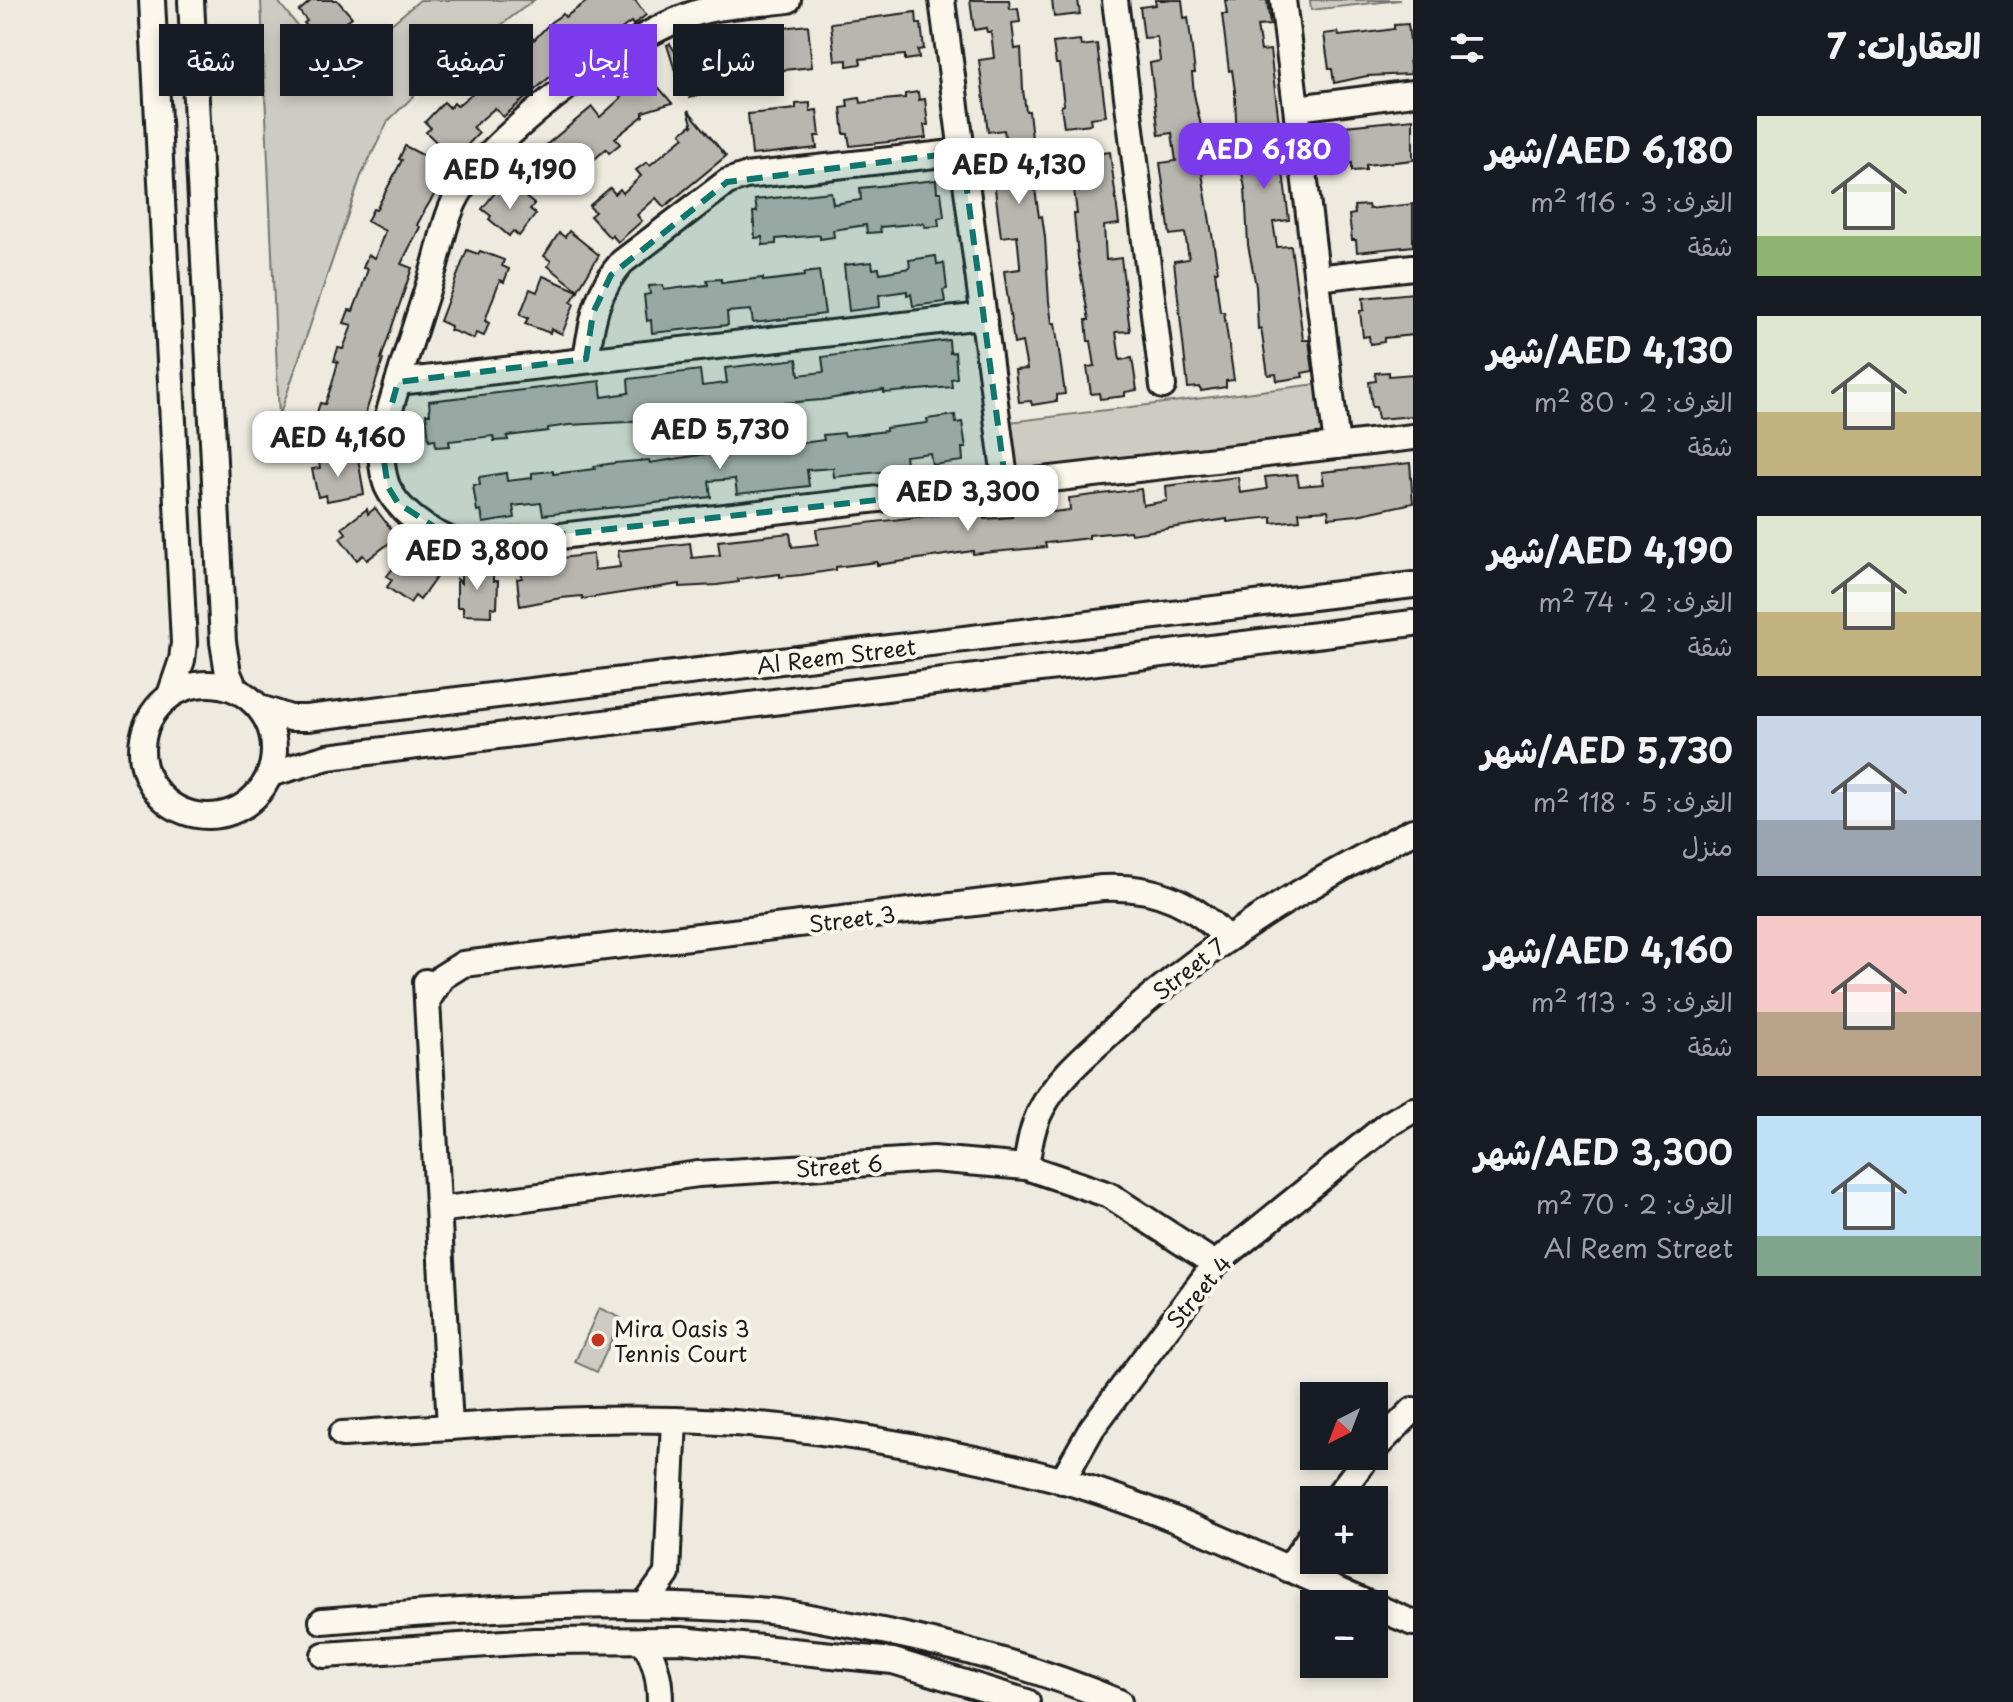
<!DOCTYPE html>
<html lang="ar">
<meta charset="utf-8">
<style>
:root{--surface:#171b24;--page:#20242c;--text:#f1f3f6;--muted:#9ea1a6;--accent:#7c3aed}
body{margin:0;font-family:"Playpen Sans","Playpen Sans Arabic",sans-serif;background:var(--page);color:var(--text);direction:rtl;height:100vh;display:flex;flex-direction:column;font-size:30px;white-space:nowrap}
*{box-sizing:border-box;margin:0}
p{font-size:26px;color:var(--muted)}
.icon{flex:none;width:44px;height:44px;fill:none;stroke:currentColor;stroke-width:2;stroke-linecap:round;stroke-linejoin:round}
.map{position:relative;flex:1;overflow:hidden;direction:ltr}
.panel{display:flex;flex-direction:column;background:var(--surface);width:600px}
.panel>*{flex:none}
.hud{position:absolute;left:24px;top:24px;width:760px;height:72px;direction:rtl;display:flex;gap:16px}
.needle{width:52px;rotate:222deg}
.fabs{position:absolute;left:1300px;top:1382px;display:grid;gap:16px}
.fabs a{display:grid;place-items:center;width:88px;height:88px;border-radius:0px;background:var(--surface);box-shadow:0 4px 12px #0003;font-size:40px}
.price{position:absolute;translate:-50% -68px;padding:0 18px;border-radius:16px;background:#fff;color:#222;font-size:26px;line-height:52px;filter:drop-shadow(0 2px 4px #0008)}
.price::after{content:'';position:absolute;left:50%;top:48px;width:24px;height:18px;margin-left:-12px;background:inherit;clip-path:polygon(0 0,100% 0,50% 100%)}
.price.active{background:var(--accent);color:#fff}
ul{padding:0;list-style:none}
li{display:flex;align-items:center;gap:24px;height:200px;padding:0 32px}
li span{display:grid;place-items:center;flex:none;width:224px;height:160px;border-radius:0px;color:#555}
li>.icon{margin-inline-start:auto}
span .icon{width:96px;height:96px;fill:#fffc;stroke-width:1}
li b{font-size:34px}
h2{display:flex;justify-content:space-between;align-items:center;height:96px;padding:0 32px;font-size:34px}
.pill{padding:0 28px;border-radius:0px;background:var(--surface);box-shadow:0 4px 12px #0003;font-size:28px;line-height:72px}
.pill.active{background:var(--accent);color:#fff}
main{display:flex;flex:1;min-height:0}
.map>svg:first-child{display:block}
</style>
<main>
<section class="panel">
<h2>العقارات: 7<svg class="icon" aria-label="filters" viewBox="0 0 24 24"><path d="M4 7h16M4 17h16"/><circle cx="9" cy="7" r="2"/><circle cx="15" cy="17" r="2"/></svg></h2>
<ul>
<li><span style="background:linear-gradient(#dfe7d0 75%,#8fb573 0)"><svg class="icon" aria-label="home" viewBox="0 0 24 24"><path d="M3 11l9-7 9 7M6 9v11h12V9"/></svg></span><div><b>AED 6,180/شهر</b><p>الغرف: 3 · 116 m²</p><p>شقة</p></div></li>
<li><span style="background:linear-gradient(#dfe7d0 60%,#c2b280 0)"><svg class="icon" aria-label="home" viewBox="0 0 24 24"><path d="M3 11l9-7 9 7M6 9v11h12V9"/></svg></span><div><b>AED 4,130/شهر</b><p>الغرف: 2 · 80 m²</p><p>شقة</p></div></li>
<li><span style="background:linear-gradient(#dfe7d0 60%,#c2b280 0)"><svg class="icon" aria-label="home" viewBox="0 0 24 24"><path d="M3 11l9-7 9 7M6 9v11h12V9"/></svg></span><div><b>AED 4,190/شهر</b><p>الغرف: 2 · 74 m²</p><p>شقة</p></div></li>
<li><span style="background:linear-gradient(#c9d6e8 65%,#9aa5b1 0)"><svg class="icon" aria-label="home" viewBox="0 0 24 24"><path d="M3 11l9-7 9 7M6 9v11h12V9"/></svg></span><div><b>AED 5,730/شهر</b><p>الغرف: 5 · 118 m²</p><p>منزل</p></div></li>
<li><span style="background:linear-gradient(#f6c9c9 60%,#b9a48a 0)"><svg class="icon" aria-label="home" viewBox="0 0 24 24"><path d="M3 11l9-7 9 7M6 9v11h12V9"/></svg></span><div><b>AED 4,160/شهر</b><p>الغرف: 3 · 113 m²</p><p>شقة</p></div></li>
<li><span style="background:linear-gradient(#bfe0f5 75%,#7fa58c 0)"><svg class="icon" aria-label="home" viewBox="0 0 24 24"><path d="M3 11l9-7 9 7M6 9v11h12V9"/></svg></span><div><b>AED 3,300/شهر</b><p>الغرف: 2 · 70 m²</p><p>Al Reem Street</p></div></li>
</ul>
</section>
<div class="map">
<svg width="1413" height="1702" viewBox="0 0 1413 1702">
<rect width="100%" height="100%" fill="#eeeadf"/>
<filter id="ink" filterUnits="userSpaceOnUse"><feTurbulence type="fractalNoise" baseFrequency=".0125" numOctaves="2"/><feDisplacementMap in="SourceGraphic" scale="16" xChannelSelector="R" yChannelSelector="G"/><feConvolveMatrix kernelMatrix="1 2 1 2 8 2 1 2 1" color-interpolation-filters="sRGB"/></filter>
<g filter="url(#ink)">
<g fill="#ceccc2" stroke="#75746f" stroke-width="2">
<polygon points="261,0 277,0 334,72 420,0 534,0 434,76 388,121 361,176 279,417"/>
<polygon points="1310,0 1400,0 1311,10"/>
<polygon points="1317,384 1324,436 1016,474 1009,422"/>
<polygon points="599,1308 621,1318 597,1372 575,1362"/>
</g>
<g fill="#b9b6af" stroke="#1c1c1c" stroke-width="2">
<polygon points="312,0 337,0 352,17 347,21 352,27 331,45 326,39 321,43 304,23 307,21 299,11"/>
<polygon points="589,0 635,0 646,15 633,25 631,22 582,58 578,53 503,117 495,108 473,127 479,133 454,159 426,132 431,128 425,122 444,102 450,108 454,103 457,106 480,87 474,81 485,72 488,76 521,46 518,43 529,34 534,40 551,22 563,14 565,17"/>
<polygon points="970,0 1009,0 1010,9 1018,8 1020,22 1012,23 1015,49 1021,48 1023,90 1026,111 1029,111 1036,175 1033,175 1039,217 1042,216 1045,237 1049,302 1052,323 1055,323 1065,394 1057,395 1057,401 1032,405 1031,401 1019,402 1015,370 1027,369 1022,342 1014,344 1004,271 1020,269 1020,264 1017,235 1001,237 992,165 1007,163 1008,157 1004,130 988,132 979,60 994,58 991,32 987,32 986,28 974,30"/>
<polygon points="1052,0 1078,0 1080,14 1054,17"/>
<polygon points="1155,0 1182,0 1184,18 1188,17 1195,73 1192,73 1194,94 1203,135 1200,135 1205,173 1202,173 1218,271 1215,271 1220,312 1224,312 1234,380 1226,381 1226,387 1201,391 1200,387 1188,388 1174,261 1189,259 1185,233 1170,235 1160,163 1176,161 1172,133 1159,135 1150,63 1160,61 1157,37 1144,38 1140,7 1156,5"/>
<polygon points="1225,0 1267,0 1270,25 1257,26 1261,51 1270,50 1279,123 1263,124 1266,149 1280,148 1289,220 1273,222 1277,247 1291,246 1303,340 1309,340 1313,371 1302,373 1303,377 1277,381 1276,374 1268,375 1261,328 1258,329 1256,286 1248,245 1245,188 1237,147 1235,91 1232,70 1229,71 1222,14 1227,14"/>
<polygon points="916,12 917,24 921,24 924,49 918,50 919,58 905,60 905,55 860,59 861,64 847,66 847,60 835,61 831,23"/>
<polygon points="1408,24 1412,58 1409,59 1411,74 1367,76 1334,83 1332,69 1329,69 1324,34 1338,32 1339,36 1366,33 1394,29 1394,25"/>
<polygon points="808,25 812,67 764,72 764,75 751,79 750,70 744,70 741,45 745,44 744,32"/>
<polygon points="1080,40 1081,46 1097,44 1106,116 1090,118 1091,124 1064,127 1061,106 1064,105 1059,64 1056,64 1053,43"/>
<polygon points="670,44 682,62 679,52 705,44 708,56 712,55 720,80 714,82 716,89 690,98 687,89 682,93 667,45"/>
<polygon points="638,70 646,79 649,76 672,103 643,112 643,116 615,138 620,144 609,153 606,149 589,164 573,178 576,181 565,190 560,184 555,188 538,168 541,166 533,156 592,107 600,117 621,98 614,91"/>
<polygon points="918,92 919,100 925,99 928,125 924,125 926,138 850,146 848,134 844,134 841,108 848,107 847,100 860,98 861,103 883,100 905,98 905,94"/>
<polygon points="810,103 810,111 817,110 820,136 815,136 817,148 752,155 748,114 796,109 796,104"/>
<polygon points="688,110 726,156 664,207 656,198 637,215 642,221 618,242 612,235 610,238 590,216 595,212 589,206 610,188 615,194 620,189 623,193 641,176 636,170 647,162 650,165 684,137 681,133 691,125 693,127"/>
<polygon points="1413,119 1413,160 1366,165 1366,170 1352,171 1352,163 1345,164 1342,138 1347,138 1345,126"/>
<polygon points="405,146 446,167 443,170 448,172 425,210 417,225 420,227 401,264 412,268 381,359 383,360 359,433 348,429 346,433 322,425 324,419 316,416 320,403 325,404 332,384 338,362 334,361 338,348 343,349 352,325 344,323 349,310 353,311 361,290 368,269 363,268 368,255 375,258 385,231 367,221 373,209 376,210 402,160 399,159"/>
<polygon points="1094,148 1094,154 1110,152 1119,224 1104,226 1106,260 1121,258 1130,331 1116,332 1120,360 1132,358 1137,390 1125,392 1125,396 1100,399 1099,393 1091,394 1087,367 1095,366 1091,341 1088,341 1086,320 1089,320 1078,258 1074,214 1077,214 1072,172 1069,173 1067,152"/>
<polygon points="936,180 937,192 941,192 944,217 938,218 939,226 925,227 924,223 880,227 881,232 867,233 866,225 833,230 834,237 820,239 820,235 776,239 776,244 763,245 762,237 755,238 753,212 757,212 755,200 831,192 833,204 861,200 860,188"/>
<polygon points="502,184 511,191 514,188 534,204 530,209 536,214 519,236 513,231 509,236 489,219 491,216 482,209"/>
<polygon points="1413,204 1413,246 1357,252 1356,240 1352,240 1349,215 1355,214 1354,206 1368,205 1369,209"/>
<polygon points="569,231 599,255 578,290 548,266 551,261 544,256 559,233 565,237"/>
<polygon points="467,250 478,254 480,251 504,260 502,266 509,269 504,282 500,280 492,301 485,321 489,323 484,336 476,333 474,339 450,330 451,326 440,321"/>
<polygon points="936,256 937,264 944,263 947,289 943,290 945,302 913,306 911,294 907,295 907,291 879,295 880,307 849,311 844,265 872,262 873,269 879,268 880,273 910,268 909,260"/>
<polygon points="819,271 825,314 753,323 751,310 727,312 728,325 652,333 651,320 647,321 644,295 650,294 649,286 663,285 664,290 686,287 708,285 707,280 721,279 721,283 763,278 763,281 804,276 804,273"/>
<polygon points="543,276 578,291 571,302 574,304 562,334 551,329 550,333 525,324 528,318 520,315 530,289 537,292"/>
<polygon points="1413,293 1413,335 1384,338 1384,342 1370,344 1369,336 1363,337 1360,311 1364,310 1363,298"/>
<polygon points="949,340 950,353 955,352 957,378 951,379 952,387 884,393 884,390 822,400 745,406 745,409 724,411 669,414 627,422 569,425 548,428 548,431 507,436 508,440 494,441 493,436 449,441 450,446 436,447 435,439 429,440 426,414 430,414 429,401 600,381 602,397 629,393 628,379 700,370 702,386 727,383 725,368 797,359 799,375 824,372 822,357"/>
<polygon points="1389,372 1389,376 1413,374 1413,416 1378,419 1376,407 1372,407 1369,382 1376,381 1375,373"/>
<polygon points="955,415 956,423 962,422 966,448 962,448 963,461 932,465 930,453 905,456 907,469 834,477 833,468 807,470 809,486 737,494 735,479 709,481 711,497 543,515 541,503 513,506 515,518 483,523 481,510 477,511 473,485 480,485 479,477 506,473 507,481 532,478 532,473 553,471 553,474 595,469 594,466 615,463 649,460 650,463 712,453 747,449 747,453 789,448 788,445 824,440 823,435 844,433 845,436 886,431 886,428 928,423 927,419"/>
<polygon points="338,458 337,462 358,458 364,494 327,501 326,495 318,497 312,469 320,468 319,462"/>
<polygon points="1410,463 1413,503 1357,515 1329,518 1328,510 1299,512 1300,520 1272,523 1272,517 1227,522 1227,519 1152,531 1131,534 1130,531 1089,535 1089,538 1045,543 1046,547 973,554 973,551 877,565 877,562 836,567 836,570 801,575 780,577 780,574 738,579 739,582 717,585 680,587 680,584 583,599 582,596 561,598 520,606 517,579 522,578 520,563 593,554 594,570 620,567 618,551 690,543 692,558 720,555 718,541 790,533 792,547 818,544 816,529 984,509 985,519 1012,517 1011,504 1043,501 1044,513 1070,510 1069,498 1141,489 1143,505 1167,501 1166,486 1238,477 1240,493 1267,489 1265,477 1297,474 1299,486 1324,484 1322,472"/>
<polygon points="375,508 397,537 367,560 363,555 357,560 340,538 346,533 342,528 367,509 368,514"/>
<polygon points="413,548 442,569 420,600 415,596 410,603 387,587 392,580 387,576 407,550 409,553"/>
<polygon points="461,569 493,569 493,581 498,581 497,608 491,607 491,616 463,615 463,607 457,607 457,579 461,583"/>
</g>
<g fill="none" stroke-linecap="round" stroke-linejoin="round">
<defs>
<g id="minor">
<polyline points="152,0 184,643 182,660 170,695"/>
<polyline points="191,0 223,642 228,673 235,689"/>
<path d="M788 0C760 4 730 4 703 11 636 28 499 129 462 188 446 212 442 241 434 268 416 326 396 383 381 442 381 456 382 473 387 486 401 517 442 542 474 546L1413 437"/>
<polyline points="942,0 1006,486"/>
<polyline points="1115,0 1163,386"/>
<polyline points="1283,0 1337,446"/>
<polyline points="1297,108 1413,93"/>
<polyline points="1317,278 1413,267"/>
<path d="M586 359C592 322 596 291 622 262L727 182 745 176 962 152"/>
<polyline points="398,382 983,316"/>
<circle cx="208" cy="750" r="66"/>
<polyline points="260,708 290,718 307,718 1413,585"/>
<polyline points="270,774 328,757 1413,623"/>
<polyline points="426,982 450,1427"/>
<path d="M429 998 442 977 463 964 1102 888C1152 885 1193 901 1226 938"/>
<path d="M1026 1167C1029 1147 1032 1126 1042 1108 1058 1078 1086 1055 1111 1032 1202 948 1303 886 1413 831"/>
<polyline points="439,1210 698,1174 933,1159 1026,1167 1109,1195 1215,1264"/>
<path d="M342 1434C452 1427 563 1417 674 1420 800 1423 938 1447 1061 1480 1167 1510 1268 1561 1369 1604"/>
<polyline points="1374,1449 1413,1410"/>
<polyline points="1062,1481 1092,1428 1215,1264 1387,1125 1413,1110"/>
<polyline points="1334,1500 1368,1456"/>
<polyline points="1288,1569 1314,1531"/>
<polyline points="645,1605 667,1574 674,1420"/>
<polyline points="1374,1606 1413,1623"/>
<path d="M322 1621C471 1609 620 1598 769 1611 793 1613 817 1619 841 1623 936 1640 1030 1665 1119 1702"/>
<path d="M643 1640C655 1660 660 1678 660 1702"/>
<polyline points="324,1655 534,1641 681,1640 893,1661 1027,1702"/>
</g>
</defs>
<use href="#minor" stroke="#1c1c1c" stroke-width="30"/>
<use href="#minor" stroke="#fbf7ec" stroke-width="24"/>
</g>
</g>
<path fill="#0f766e" fill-opacity="0.2" stroke="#0f766e" stroke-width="6" stroke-dasharray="16 10" stroke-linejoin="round" d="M962 152 1006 486 462 545 398 503 388 487 381 442 398 382 586 359 593 313 611 275 727 182Z"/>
<circle fill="#c8321e" stroke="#fbf7ec" stroke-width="3" cx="598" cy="1340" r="8"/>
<g text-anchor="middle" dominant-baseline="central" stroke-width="8" stroke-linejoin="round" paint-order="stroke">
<g font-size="22" fill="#1c1c1c" stroke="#fbf7ec">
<text transform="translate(836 655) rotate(-7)">Al Reem Street</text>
<text transform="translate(852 918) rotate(-7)">Street 3</text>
<text transform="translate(1188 968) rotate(-38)">Street 7</text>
<text transform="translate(839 1165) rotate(-4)">Street 6</text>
<text transform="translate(1198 1291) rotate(-50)">Street 4</text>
</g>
<g font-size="22" fill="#1c1c1c" stroke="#fbf7ec" text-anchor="start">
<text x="614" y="1327">Mira Oasis 3<tspan x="614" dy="25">Tennis Court</tspan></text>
</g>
</g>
</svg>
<div class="fabs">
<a><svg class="needle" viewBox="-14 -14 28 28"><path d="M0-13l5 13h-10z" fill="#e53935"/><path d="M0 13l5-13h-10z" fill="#9ea1a6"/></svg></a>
<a>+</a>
<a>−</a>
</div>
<b class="price active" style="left:1264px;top:191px">AED 6,180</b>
<b class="price" style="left:1019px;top:206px">AED 4,130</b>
<b class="price" style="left:510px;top:211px">AED 4,190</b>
<b class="price" style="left:720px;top:471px">AED 5,730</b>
<b class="price" style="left:338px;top:479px">AED 4,160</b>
<b class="price" style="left:968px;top:533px">AED 3,300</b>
<b class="price" style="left:477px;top:592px">AED 3,800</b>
<div class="hud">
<a class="pill">شراء</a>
<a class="pill active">إيجار</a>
<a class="pill">تصفية</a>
<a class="pill">جديد</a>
<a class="pill">شقة</a>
</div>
</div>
</main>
